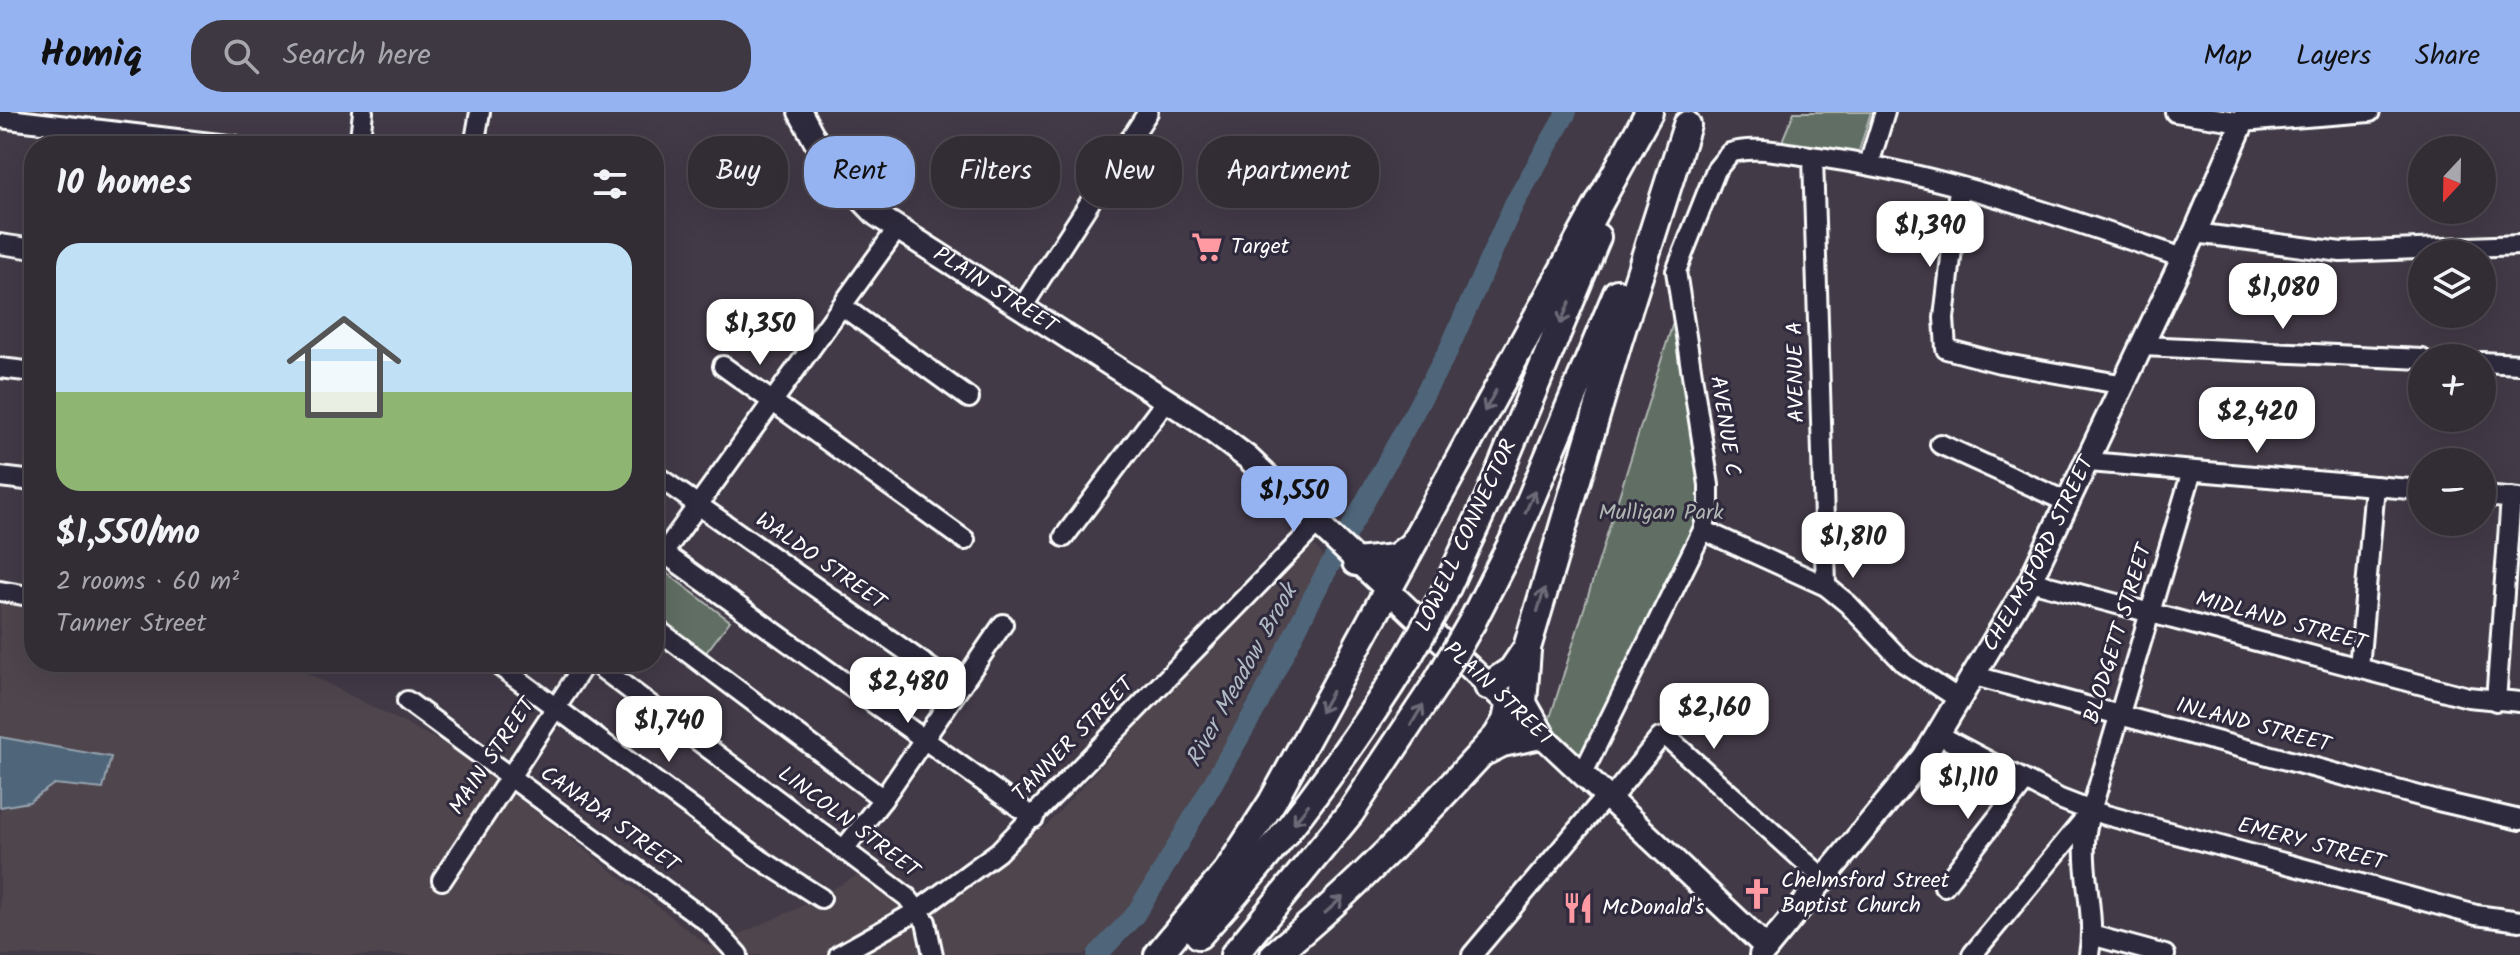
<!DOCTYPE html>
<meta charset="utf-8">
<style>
:root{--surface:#322c35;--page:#3d3841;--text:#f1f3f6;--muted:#a8a7ad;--line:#4d4850;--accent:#95b2f1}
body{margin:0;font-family:Kalam,sans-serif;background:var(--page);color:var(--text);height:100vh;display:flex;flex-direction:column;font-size:30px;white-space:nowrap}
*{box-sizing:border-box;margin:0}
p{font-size:26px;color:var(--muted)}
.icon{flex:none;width:44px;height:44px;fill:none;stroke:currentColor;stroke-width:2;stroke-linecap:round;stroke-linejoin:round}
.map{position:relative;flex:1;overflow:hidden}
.panel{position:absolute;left:24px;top:24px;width:640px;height:536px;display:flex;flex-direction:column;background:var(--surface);border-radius:32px;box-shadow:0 8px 32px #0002,0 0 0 2px var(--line)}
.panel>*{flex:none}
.guide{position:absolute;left:688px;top:24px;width:760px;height:72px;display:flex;gap:16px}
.needle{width:52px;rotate:202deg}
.controls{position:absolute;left:2408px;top:24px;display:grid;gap:16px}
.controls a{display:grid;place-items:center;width:88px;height:88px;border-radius:50%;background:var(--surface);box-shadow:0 8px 32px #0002,0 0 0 2px var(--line);font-size:40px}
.price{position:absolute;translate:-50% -68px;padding:0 18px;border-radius:16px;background:#fff;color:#222;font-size:26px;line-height:52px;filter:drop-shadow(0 2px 4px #0008)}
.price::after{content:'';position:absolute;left:50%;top:48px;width:24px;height:18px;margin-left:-12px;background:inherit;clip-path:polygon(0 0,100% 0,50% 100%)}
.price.selected{background:var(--accent);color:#111}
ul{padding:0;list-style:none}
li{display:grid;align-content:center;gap:16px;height:424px;padding:0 32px}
li span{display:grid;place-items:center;height:248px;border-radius:24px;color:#555}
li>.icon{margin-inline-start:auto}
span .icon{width:144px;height:144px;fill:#fffc;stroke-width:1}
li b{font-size:34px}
h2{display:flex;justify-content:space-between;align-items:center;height:96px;padding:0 32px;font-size:34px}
.tag{padding:0 28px;border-radius:32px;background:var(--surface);box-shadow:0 8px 32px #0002,0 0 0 2px var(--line);font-size:28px;line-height:72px}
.tag.selected{background:var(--accent);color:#111}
header{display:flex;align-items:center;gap:48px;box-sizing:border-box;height:112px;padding:0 40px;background:var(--accent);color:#111}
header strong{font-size:38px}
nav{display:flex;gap:44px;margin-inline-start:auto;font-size:28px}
.search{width:560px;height:72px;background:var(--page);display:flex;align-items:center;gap:20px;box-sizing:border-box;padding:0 28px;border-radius:32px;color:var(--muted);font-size:30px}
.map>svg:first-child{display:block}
</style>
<header>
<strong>Homiq</strong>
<div class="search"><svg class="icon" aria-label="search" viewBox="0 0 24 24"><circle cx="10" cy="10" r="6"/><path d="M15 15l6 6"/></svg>Search here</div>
<nav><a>Map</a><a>Layers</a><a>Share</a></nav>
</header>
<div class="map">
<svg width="2520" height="843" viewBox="0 0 2520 843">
<rect width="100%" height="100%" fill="#423a47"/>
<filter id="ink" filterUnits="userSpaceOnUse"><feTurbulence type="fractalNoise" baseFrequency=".0125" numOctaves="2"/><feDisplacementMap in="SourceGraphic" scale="16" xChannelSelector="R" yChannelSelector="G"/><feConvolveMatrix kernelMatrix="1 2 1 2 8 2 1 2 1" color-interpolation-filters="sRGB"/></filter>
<g filter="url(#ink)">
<polygon fill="#50454e" points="1309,428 1325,446 1225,631 1150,766 1101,830 1083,843 0,843 0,489 34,496 34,550 285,550 455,637 710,835 796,797 860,762 918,782 1046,714"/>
<g fill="#606e64" stroke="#b0b6b2" stroke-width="2">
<polygon points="1794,0 1871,0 1858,42 1780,34"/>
<polygon points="1680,188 1710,384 1582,663 1546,619"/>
<polygon points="668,462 730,509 701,547 654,511 654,482"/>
</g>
<polygon fill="#4f667a" stroke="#95a3af" stroke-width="2" points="0,625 111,645 103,677 54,672 29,690 0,695"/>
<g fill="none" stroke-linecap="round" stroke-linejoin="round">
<polyline stroke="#4f667a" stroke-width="20" points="1097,843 1134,804 1156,770 1258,593 1319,473 1448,239 1514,92 1567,0"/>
<defs>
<g id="minor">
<polyline points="2175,0 2242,10 2370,0"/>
<polyline points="0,6 236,34"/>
<polyline points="359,34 363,0"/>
<polyline points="474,34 480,0"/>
<polyline points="1813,45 1826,474"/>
<polyline points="1869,52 1885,0"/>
<polyline points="1959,77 1944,206 1946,237 2000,251 2125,273"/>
<polyline points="2195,121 2341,140 2520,133"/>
<polyline points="0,132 34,137"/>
<polyline points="842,194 969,286"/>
<polyline points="1021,197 1148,0"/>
<polyline points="2143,234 2422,247"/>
<polyline points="2482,250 2520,252"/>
<polyline points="723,254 965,428"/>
<polyline points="0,256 34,260"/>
<polyline points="1940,332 2069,391"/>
<polyline points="2089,350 2422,378"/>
<polyline points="654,362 959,576"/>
<polyline points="0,365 34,369"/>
<polyline points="2482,384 2520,387"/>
<polyline points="1703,418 1826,474 1848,492 1904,551 1960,588"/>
<polyline points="1064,425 1166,289"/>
<polyline points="654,434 1034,706"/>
<polyline points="654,454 897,117"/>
<polyline points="2030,469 2468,585 2520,590"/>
<polyline points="0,479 34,485"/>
<polyline points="654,515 883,687"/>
<polyline points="494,550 760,747 821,786"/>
<polyline points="593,550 907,785 926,810 933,843"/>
<polyline points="2359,556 2375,374"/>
<polyline points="1975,564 2438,689 2520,708"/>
<polyline points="407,589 709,811 738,843"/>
<polyline points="2496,589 2511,386"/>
<path d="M1939 623 2060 687 2091 699C2074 748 2098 794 2089 843"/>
<path d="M1582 663 1703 418 1709 396V373L1676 159 1716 58 1730 41C1752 34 1778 40 1802 43 1932 58 2059 104 2183 146"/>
<polyline points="1609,689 1660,626 1667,625 1824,767"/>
<polyline points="2091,699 2476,803 2520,809"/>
<polyline points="844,737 883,687 1003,512"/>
<polyline points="442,768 586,550"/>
<polyline points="1944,774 2025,670"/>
<polyline points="2091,823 2165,843"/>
<polyline points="839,843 919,798 998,740 1317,412"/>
<polyline points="1472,843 1605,685"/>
<polyline points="1972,843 2091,699 2192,359"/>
</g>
<g id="major">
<path id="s1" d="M800 0 827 51 877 103 1199 309 1248 346 1767 836"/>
<path id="s2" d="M1761 843 1924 645 2030 469 2195 121 2247 0"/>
</g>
<g id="highway">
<polyline points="1356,450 1395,446 1411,434"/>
<polyline points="1443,484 1491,380 1597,125"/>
<polyline points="1472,510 1514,427 1617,181"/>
<polyline points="1488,574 1512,558 1527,536 1618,230 1687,13"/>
<polyline points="1486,639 1502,631 1541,623 1523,591 1527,538"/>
<path d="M1199 823C1277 737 1347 644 1408 545"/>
<polyline points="1158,843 1228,758 1272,690 1649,0"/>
<polyline points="1234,843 1351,700 1436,572"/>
<path d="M1274 843C1355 777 1426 702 1497 624L1506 609 1509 594"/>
</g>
</defs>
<use href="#minor" stroke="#fff" stroke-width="24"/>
<use href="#major" stroke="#fff" stroke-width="28"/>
<use href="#highway" stroke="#fff" stroke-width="32"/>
<use href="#minor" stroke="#2f2a3d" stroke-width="18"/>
<use href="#major" stroke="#2f2a3d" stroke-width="22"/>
<use href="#highway" stroke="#2f2a3d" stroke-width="26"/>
<defs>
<g id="highway-bridge">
<polyline points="1408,545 1443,484"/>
<polyline points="1436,572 1472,510"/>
</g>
</defs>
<use href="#highway-bridge" stroke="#fff" stroke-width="32" stroke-linecap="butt"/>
<use href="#highway-bridge" stroke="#2f2a3d" stroke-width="26"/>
</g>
<defs><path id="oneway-shaft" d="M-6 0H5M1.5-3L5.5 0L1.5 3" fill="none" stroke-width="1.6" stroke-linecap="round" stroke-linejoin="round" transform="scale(2)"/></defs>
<g stroke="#6d6a77">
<use href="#oneway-shaft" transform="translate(1565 201) rotate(113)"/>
<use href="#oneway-shaft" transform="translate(1490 289) rotate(119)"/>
<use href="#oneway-shaft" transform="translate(1530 390) rotate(-66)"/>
<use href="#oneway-shaft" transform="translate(1541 488) rotate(-73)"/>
<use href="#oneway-shaft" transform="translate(1326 590) rotate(119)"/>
<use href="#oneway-shaft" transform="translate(1417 603) rotate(-59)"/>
<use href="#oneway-shaft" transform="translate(1301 702) rotate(128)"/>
<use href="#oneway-shaft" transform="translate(1334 793) rotate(-42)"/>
</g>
</g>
<defs>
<symbol id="supermarket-bare" viewBox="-9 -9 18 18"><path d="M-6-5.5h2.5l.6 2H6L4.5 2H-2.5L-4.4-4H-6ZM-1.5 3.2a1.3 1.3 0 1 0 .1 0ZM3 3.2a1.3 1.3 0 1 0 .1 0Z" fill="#ff9aa2" stroke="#2f2a3d" stroke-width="2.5" paint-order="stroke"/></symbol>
<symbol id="church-bare" viewBox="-9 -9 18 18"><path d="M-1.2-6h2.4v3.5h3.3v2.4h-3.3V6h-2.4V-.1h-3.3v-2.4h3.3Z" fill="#ff9aa2" stroke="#2f2a3d" stroke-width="2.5" paint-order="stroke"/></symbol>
<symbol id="restaurant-bare" viewBox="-9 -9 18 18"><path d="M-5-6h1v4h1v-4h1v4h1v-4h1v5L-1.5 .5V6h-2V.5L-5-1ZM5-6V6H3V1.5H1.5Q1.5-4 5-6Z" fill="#ff9aa2" stroke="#2f2a3d" stroke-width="2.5" paint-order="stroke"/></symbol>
</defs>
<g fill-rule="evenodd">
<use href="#supermarket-bare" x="1185" y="113" width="44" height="44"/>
<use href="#church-bare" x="1735" y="760" width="44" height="44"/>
<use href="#restaurant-bare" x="1556" y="774" width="44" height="44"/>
</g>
<g text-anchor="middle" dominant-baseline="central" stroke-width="6" stroke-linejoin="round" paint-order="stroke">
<g font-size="22" fill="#fff" stroke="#2f2a3d" text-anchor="start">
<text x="1231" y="135">Target</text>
<text x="1781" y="769">Chelmsford Street<tspan x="1781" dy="25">Baptist Church</tspan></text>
<text x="1602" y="796">McDonald's</text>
</g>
<g font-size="22" fill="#fff" stroke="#2f2a3d">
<text stroke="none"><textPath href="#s1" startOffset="270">PLAIN STREET</textPath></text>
<text transform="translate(1797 260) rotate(-91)">AVENUE A</text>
<text transform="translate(1724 314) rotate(81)">AVENUE C</text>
<text transform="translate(1467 424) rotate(-65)">LOWELL CONNECTOR</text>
<text stroke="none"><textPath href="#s2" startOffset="490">CHELMSFORD STREET</textPath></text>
<text transform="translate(820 450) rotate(35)">WALDO STREET</text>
<text transform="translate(2281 510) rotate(15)">MIDLAND STREET</text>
<text transform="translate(2119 522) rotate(-73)">BLODGETT STREET</text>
<text stroke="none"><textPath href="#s1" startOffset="918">PLAIN STREET</textPath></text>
<text transform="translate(2253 614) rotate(15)">INLAND STREET</text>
<text transform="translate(1074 628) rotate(-46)">TANNER STREET</text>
<text transform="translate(493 645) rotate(-56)">MAIN STREET</text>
<text transform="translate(609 708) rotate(36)">CANADA STREET</text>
<text transform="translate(848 711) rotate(37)">LINCOLN STREET</text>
<text transform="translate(2311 733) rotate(15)">EMERY STREET</text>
</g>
<g font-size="22" fill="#b0b6b2" stroke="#2f2a3d">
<text x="1661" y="401">Mulligan Park</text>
</g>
<g font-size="24" font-style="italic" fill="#b0bac3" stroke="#2f2a3d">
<text transform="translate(1242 564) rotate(-61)">River Meadow Brook</text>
</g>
</g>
</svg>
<div class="controls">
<a><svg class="needle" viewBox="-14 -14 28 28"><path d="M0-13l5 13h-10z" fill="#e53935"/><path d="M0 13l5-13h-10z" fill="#a8a7ad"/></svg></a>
<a><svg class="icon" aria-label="layers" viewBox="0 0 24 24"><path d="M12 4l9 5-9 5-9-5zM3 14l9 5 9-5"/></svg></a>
<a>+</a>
<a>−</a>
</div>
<b class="price" style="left:1930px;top:157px">$1,390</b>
<b class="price" style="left:2283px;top:219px">$1,080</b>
<b class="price" style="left:760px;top:255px">$1,350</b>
<b class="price" style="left:2257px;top:343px">$2,420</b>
<b class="price selected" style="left:1294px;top:422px">$1,550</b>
<b class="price" style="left:1853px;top:468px">$1,810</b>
<b class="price" style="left:908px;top:613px">$2,480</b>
<b class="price" style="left:1714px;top:639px">$2,160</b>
<b class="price" style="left:669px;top:652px">$1,740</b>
<b class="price" style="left:1968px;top:709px">$1,110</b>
<div class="guide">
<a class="tag">Buy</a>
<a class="tag selected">Rent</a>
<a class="tag">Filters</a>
<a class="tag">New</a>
<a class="tag">Apartment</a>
</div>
<section class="panel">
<h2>10 homes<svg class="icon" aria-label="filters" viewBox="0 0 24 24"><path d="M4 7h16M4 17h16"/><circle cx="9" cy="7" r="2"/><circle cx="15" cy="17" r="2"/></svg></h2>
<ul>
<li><span style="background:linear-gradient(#bfe0f5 60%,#8fb573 0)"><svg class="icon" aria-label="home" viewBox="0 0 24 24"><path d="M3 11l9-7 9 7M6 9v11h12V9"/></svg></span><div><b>$1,550/mo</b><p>2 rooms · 60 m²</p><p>Tanner Street</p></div></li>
</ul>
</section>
</div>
